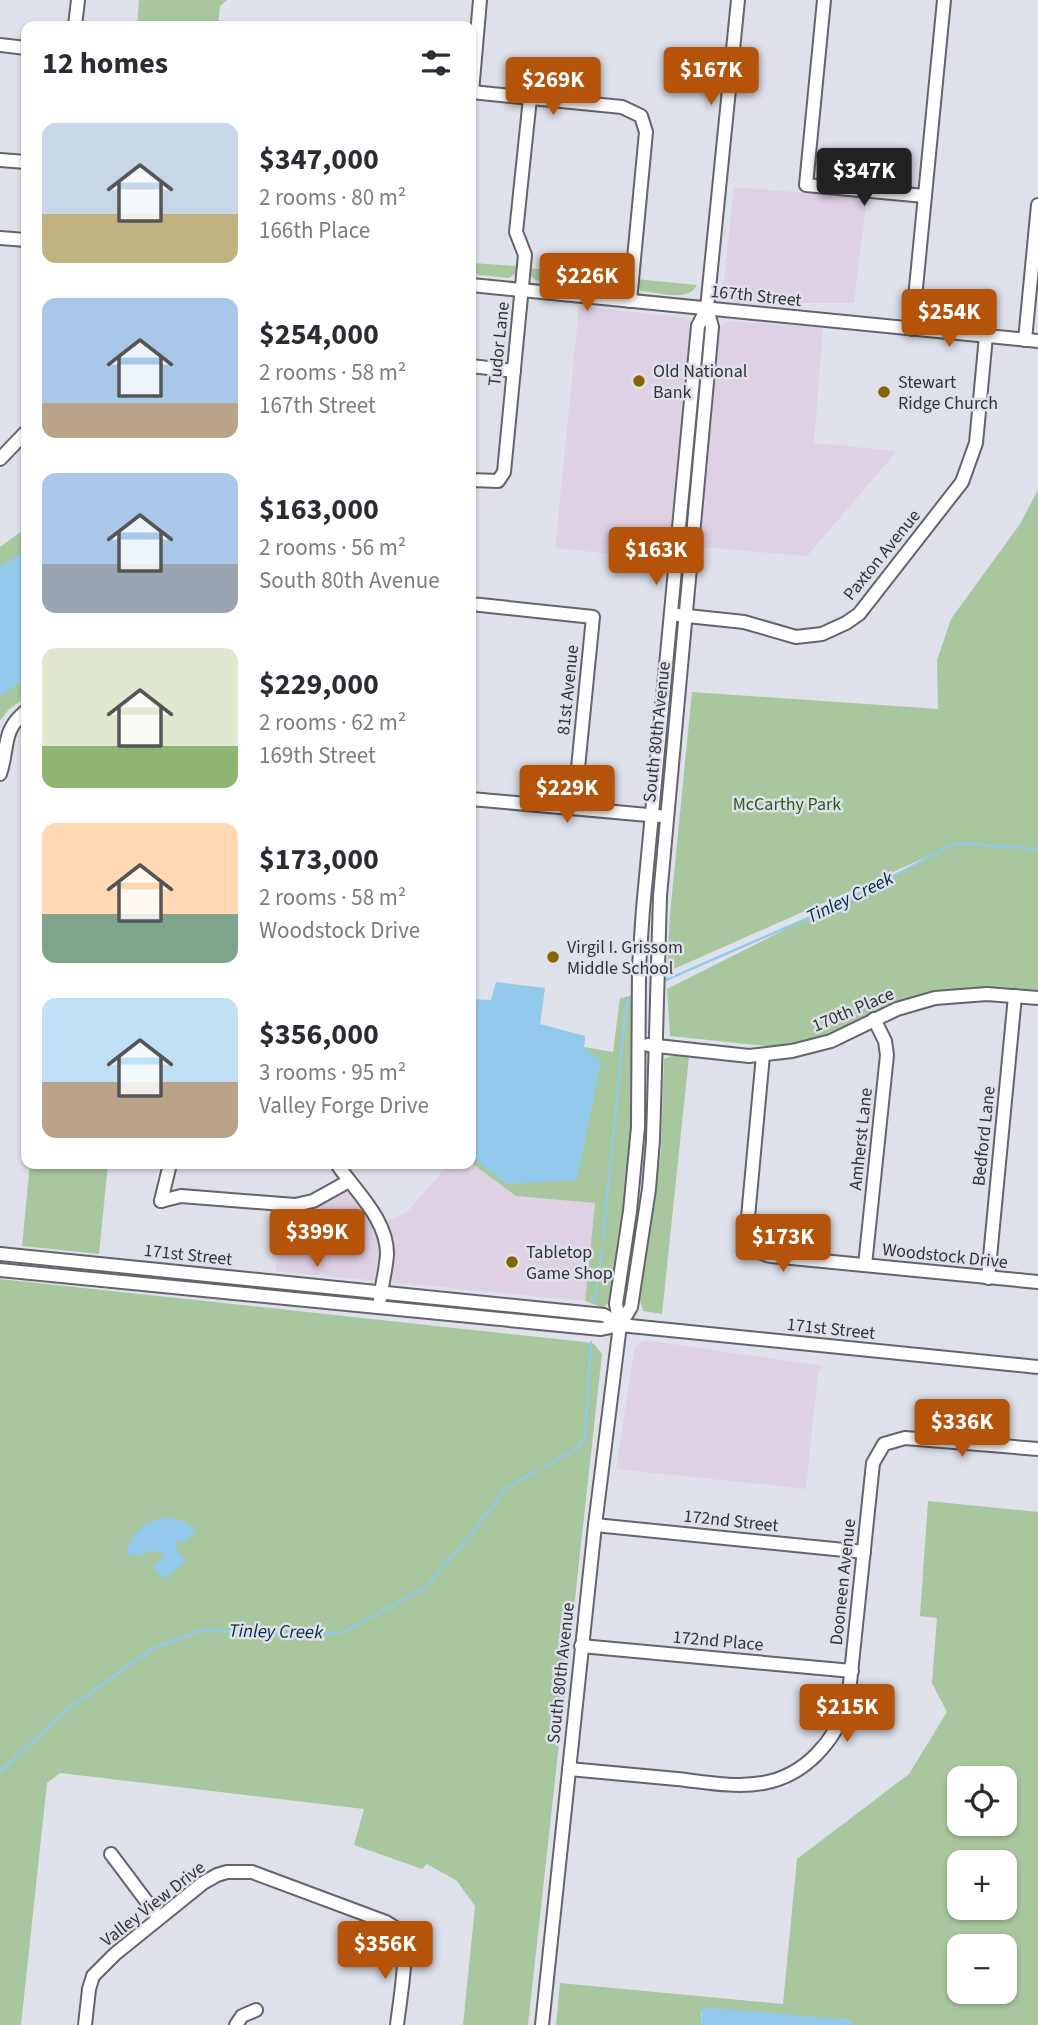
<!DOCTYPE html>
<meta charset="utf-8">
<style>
:root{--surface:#fff;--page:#f2f2f3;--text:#2b2b33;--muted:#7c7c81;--accent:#b45309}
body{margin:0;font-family:"Source Sans 3",sans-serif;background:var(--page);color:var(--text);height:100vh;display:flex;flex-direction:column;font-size:26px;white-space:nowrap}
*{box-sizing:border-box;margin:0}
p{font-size:23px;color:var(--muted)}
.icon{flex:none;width:38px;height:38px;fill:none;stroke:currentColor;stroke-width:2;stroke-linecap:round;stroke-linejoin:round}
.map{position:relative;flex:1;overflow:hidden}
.side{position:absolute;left:21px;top:21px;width:455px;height:1148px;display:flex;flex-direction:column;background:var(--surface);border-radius:14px;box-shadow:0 2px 5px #0004}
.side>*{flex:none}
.fabs{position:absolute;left:947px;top:1766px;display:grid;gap:14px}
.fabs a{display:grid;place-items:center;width:70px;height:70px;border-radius:14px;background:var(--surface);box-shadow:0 2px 5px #0004;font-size:35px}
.price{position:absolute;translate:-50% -60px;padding:0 16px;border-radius:7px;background:var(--accent);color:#fff;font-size:23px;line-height:46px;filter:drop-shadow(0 2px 4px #0008)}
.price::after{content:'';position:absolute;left:50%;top:42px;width:21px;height:16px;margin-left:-10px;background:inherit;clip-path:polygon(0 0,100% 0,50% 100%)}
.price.current{background:#222;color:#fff}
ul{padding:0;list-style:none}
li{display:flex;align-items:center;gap:21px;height:175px;padding:0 21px}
li span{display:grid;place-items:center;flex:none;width:196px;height:140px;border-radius:14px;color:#555}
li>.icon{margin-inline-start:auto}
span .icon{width:84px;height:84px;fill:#fffc;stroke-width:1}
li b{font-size:30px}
h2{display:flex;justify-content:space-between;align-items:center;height:84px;padding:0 21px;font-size:30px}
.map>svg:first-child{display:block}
</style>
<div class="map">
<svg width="1038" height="2025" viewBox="0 0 1038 2025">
<rect width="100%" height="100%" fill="#dee0ea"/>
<g fill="#dfd1e4">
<polygon points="734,187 867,198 854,303 736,303 730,300 723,290"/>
<polygon points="579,306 686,318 692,322 694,329 670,560 555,548"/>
<polygon points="728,321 823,328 814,443 897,451 807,556 698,547 719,330 722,324"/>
<polygon points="471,1163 516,1196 595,1203 585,1301 276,1271 282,1212 307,1210 328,1200 347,1187 370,1218 373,1226 387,1222 408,1211 449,1164"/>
<polygon points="645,1340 823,1366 818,1373 806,1489 616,1469 634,1351 637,1344"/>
</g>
<g fill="#a9c79e" fill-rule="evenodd">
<polygon points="139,0 227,0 220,6 218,26 137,26"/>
<polygon points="471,263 517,266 515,274 509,278 471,274"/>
<polygon points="529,268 624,278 622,288 618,289 535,280 529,274"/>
<path d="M636 279 697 285C688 303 658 292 641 291L636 285Z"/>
<polygon points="1038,490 1038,992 978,988 931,992 871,1013 829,1036 776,1047 670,1036 667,989 936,853 667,972 670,914 692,692 938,709 937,660 951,619 1020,524"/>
<polygon points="26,528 26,697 9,709 0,721 0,547"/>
<polygon points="635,995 635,1132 614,1290 610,1301 603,1308 585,1301 595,1203 516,1196 471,1163 471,1017 585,1036 584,1047 613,1052 620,998"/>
<polygon points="672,1056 689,1056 662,1314 643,1311 640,1301 661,1150 664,1059"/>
<polygon points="30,1164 108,1164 99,1254 22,1246"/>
<polygon points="0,1279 585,1342 594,1344 602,1354 528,2025 463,2025 475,1906 457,1881 427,1864 422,1869 354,1845 364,1809 60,1773 47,1783 21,2025 0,2025"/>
<path d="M928 1501 1038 1512V2025H853L849 2020 701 2013V2025H556L560 1983 783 2004 797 1859 909 1774 947 1712 932 1683 937 1618 920 1616ZM959 1778H1004V1824H959ZM959 1862H1004V1908H959ZM959 1946H1004V1992H959Z"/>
</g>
<g fill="#93caec">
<polygon points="26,550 26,678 0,696 0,567"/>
<polygon points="496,982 545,988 540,1024 585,1036 584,1047 601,1061 577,1180 507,1184 471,1157 471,999 491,1000"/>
<path d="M171 1517 185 1522 197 1532 183 1542H176V1547L186 1561 163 1579 153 1566 164 1557 161 1552 148 1551 142 1556 126 1554C132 1530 147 1519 171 1517Z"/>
<polygon points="702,2007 849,2020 853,2025 701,2025"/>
</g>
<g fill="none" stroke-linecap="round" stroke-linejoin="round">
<g stroke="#93caec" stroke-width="2.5">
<polyline points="666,980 854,898 955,843 1038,849"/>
<polyline points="603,1238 626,1006 630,998"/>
<polyline points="594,1302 602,1252"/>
<polyline points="545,1467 579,1447 585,1436 591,1342"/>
<polyline points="0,1772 68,1709 152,1649 201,1630 299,1636 344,1632 425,1588 469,1537 505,1489 537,1471"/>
</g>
<defs>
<g id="minor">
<polyline points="824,0 806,185 925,196"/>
<polyline points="75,26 78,0"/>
<polyline points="0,45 26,48"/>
<polyline points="471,92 622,107 641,116 646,132 630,301"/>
<polyline points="472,92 480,0"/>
<polyline points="0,160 26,162"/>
<polyline points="0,238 26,240"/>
<polyline points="471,285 1038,341"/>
<polyline points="912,329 944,0"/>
<polyline points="1025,340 1038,205"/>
<polyline points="471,366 514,371"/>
<polyline points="0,459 26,432"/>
<polyline points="471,480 498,481 504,472 525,255 516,232 530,98"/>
<polyline points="471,604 593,617 574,808"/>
<polyline points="678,615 744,622 796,637 822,634 846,623 859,614 962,482 976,443 986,336"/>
<path d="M0 774C9 748 1 731 26 711"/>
<polyline points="471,799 659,816"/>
<polyline points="648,1045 749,1056 792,1051 831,1041 897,1009 935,998 987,994 1038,998"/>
<path d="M763 1055 747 1228C748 1244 756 1253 771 1256L1038 1282"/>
<path d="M337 1164C355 1191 388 1220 387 1255 386 1269 382 1284 380 1299"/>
<polyline points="161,1201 181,1196 295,1205 313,1201 349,1181"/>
<polyline points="161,1201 170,1164"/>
<polyline points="0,1254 604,1315 620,1325"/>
<polyline points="865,1265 887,1055 885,1041 874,1019"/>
<polyline points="0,1270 601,1329 620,1325 1038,1367"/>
<polyline points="988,1278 1015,996"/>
<polyline points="620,1325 631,1307 649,1189 653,1140 660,896 712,327 707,308"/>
<polyline points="595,1525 864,1552"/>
<polyline points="581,1646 852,1671"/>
<path d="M569 1769C605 1772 641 1776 677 1779 705 1782 735 1788 763 1783 805 1776 835 1741 848 1702L873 1463 884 1444 905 1438 1038 1449"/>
<polyline points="111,1854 159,1918"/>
<path d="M85 2025 89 1989 93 1976 115 1954 203 1883 217 1875 227 1872H252L386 1922C392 1926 399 1929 402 1936 409 1951 399 2006 397 2025"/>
<polyline points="236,2025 242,2016 256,2010"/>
<polyline points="542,2025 595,1525 620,1325 616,1304 630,1211 638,1127 639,967 643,909 698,326 707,308 738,0"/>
</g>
</defs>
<use href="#minor" stroke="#63646d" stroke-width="16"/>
<use href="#minor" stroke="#fff" stroke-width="12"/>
</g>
<g fill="#8a6301" stroke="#dee0ea" stroke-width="2.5">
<circle cx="639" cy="381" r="7"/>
<circle cx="884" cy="392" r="7"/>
<circle cx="553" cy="957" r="7"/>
<circle cx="512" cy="1262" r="7"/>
</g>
<g text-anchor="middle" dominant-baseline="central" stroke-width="5" stroke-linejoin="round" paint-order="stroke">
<g font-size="18" fill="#323337" stroke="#dee0ea">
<text transform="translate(756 296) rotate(6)">167th Street</text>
<text transform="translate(499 344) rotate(-84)">Tudor Lane</text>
<text transform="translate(882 555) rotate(-51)">Paxton Avenue</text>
<text transform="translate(568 690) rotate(-84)">81st Avenue</text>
<text transform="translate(657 732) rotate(-84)">South 80th Avenue</text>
<text transform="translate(853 1010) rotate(-23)">170th Place</text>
<text transform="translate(984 1136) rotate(-84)">Bedford Lane</text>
<text transform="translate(861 1139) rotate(-84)">Amherst Lane</text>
<text transform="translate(188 1255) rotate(6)">171st Street</text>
<text transform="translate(945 1256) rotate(6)">Woodstock Drive</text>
<text transform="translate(831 1329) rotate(6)">171st Street</text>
<text transform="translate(731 1521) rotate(6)">172nd Street</text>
<text transform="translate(843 1582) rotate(-84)">Dooneen Avenue</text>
<text transform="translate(718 1641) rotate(5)">172nd Place</text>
<text transform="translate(561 1673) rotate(-84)">South 80th Avenue</text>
<text transform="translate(153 1904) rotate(-38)">Valley View Drive</text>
</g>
<g font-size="18" fill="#323337" stroke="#dee0ea" text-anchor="start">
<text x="653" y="371">Old National<tspan x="653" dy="21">Bank</tspan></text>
<text x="898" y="382">Stewart<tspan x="898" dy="21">Ridge Church</tspan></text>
<text x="567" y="947">Virgil I. Grissom<tspan x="567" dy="21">Middle School</tspan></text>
<text x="526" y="1252">Tabletop<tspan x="526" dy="21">Game Shop</tspan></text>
</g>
<g font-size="18" fill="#2d591b" stroke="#dee0ea">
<text x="787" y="804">McCarthy Park</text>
</g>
<g font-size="19" font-style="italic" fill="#002f46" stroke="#dee0ea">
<text transform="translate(850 898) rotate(-26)">Tinley Creek</text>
<text transform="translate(276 1632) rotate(1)">Tinley Creek</text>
</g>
</g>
</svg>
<div class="fabs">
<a><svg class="icon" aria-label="locate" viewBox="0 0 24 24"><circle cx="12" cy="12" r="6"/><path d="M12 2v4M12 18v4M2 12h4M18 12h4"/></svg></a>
<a>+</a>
<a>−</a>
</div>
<b class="price" style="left:711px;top:107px">$167K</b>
<b class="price" style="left:553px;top:117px">$269K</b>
<b class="price current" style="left:864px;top:208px">$347K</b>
<b class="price" style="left:587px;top:313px">$226K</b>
<b class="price" style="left:949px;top:349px">$254K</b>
<b class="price" style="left:656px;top:587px">$163K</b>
<b class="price" style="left:567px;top:825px">$229K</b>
<b class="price" style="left:317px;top:1269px">$399K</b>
<b class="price" style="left:783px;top:1274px">$173K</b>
<b class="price" style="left:962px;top:1459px">$336K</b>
<b class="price" style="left:847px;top:1744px">$215K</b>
<b class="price" style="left:385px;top:1981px">$356K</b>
<section class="side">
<h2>12 homes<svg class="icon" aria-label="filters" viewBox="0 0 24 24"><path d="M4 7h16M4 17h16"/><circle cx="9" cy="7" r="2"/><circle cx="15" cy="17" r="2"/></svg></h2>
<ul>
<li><span style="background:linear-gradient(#c9d6e8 65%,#c2b280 0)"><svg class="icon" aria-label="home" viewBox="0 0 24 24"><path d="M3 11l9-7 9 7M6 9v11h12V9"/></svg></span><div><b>$347,000</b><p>2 rooms · 80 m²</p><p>166th Place</p></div></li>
<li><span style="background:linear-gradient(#a9c7e8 75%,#b9a48a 0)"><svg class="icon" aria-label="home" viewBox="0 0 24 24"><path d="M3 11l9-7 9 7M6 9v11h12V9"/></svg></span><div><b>$254,000</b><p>2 rooms · 58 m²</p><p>167th Street</p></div></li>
<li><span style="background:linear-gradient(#a9c7e8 65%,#9aa5b1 0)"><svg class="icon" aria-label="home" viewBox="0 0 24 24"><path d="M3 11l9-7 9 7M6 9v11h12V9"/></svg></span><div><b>$163,000</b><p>2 rooms · 56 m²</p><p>South 80th Avenue</p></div></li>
<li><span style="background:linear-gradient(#dfe7d0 70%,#8fb573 0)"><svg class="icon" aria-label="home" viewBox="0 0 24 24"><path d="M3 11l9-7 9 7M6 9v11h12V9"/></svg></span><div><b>$229,000</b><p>2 rooms · 62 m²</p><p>169th Street</p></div></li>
<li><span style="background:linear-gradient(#ffd9b3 65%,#7fa58c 0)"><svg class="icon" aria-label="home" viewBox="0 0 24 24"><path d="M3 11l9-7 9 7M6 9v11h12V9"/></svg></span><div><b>$173,000</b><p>2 rooms · 58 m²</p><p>Woodstock Drive</p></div></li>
<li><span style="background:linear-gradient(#bfe0f5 60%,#b9a48a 0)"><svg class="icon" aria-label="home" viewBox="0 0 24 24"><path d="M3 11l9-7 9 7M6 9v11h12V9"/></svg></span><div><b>$356,000</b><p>3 rooms · 95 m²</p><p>Valley Forge Drive</p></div></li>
</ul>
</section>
</div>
